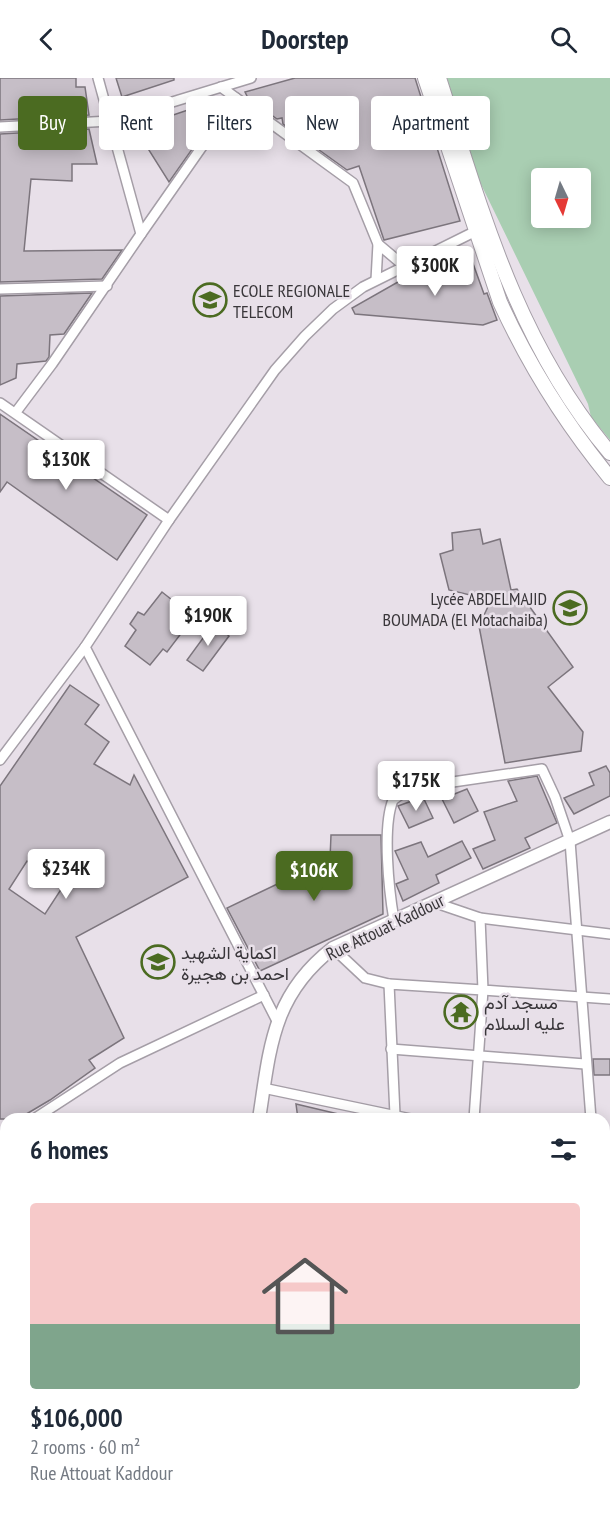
<!DOCTYPE html>
<meta charset="utf-8">
<style>
:root{--surface:#fff;--page:#f2f2f3;--text:#1f2937;--muted:#747a83;--line:#e0e1e3;--accent:#4b6b21}
body{margin:0;font-family:"PT Sans Narrow",Vazirmatn,sans-serif;background:var(--page);color:var(--text);height:100vh;display:flex;flex-direction:column;font-size:22px;white-space:nowrap}
*{box-sizing:border-box;margin:0}
p{font-size:20px;color:var(--muted)}
.icon{flex:none;width:33px;height:33px;fill:none;stroke:currentColor;stroke-width:2;stroke-linecap:round;stroke-linejoin:round}
.map{position:relative;flex:1;overflow:hidden}
.drawer{position:absolute;left:0px;top:1035px;width:610px;height:404px;display:flex;flex-direction:column;background:var(--surface);border-radius:18px 18px 0 0;box-shadow:0 3px 15px #0003}
.drawer>*{flex:none}
.top-card{position:absolute;left:18px;top:18px;width:574px;height:54px;display:flex;gap:12px}
.needle{width:39px;rotate:175deg}
.buttons{position:absolute;left:531px;top:90px;display:grid;gap:12px}
.buttons a{display:grid;place-items:center;width:60px;height:60px;border-radius:6px;background:var(--surface);box-shadow:0 3px 15px #0003;font-size:30px}
.price{position:absolute;translate:-50% -51px;padding:0 14px;border-radius:6px;background:#fff;color:#222;font-size:20px;line-height:39px;filter:drop-shadow(0 2px 3px #0008)}
.price::after{content:'';position:absolute;left:50%;top:36px;width:18px;height:14px;margin-left:-9px;background:inherit;clip-path:polygon(0 0,100% 0,50% 100%)}
.price.active{background:var(--accent);color:#fff}
ul{padding:0;list-style:none}
li{display:grid;align-content:center;gap:12px;height:318px;padding:0 30px}
li+li{border-top:2px solid var(--line)}
li span{display:grid;place-items:center;height:186px;border-radius:6px;color:#555}
li>.icon{margin-inline-start:auto}
span .icon{width:108px;height:108px;fill:#fffc;stroke-width:1}
li b{font-size:26px}
h2{display:flex;justify-content:space-between;align-items:center;height:72px;padding:0 30px;font-size:26px}
.pill{padding:0 21px;border-radius:6px;background:var(--surface);box-shadow:0 3px 15px #0003;font-size:21px;line-height:54px}
.pill.active{background:var(--accent);color:#fff}
header{display:flex;justify-content:space-between;align-items:center;height:78px;padding:0 30px;background:var(--surface);font-size:27px;font-weight:800}
.map>svg:first-child{display:block}
</style>
<header><svg class="icon" aria-label="back" viewBox="0 0 24 24"><path d="M15 5l-7 7 7 7"/></svg>Doorstep<svg class="icon" aria-label="search" viewBox="0 0 24 24"><circle cx="10" cy="10" r="6"/><path d="M15 15l6 6"/></svg></header>
<div class="map">
<svg width="610" height="1438" viewBox="0 0 610 1438">
<rect width="100%" height="100%" fill="#e8e0e9"/>
<path fill="#a9ceb2" fill-rule="evenodd" d="M447 0H610V362L591 339 588 326 475 94ZM542 100H580V140H542Z"/>
<g fill="#c6bec7" stroke="#7c757d" stroke-width="1.5" fill-rule="evenodd">
<polygon points="0,0 76,0 76,9 85,9 89,37 0,42"/>
<polygon points="116,0 174,0 174,2 122,19"/>
<polygon points="295,0 415,0 460,143 384,162 359,88 347,92 283,46 282,40 277,41 248,20 245,14"/>
<polygon points="223,20 226,23 169,104 135,50"/>
<polygon points="89,51 97,86 72,86 72,103 31,101 24,173 122,172 102,201 0,204 0,56"/>
<polygon points="464,179 471,180 484,216 487,215 497,242 483,247 355,236 352,230 412,196"/>
<polygon points="92,215 64,256 50,257 49,279 46,283 17,286 16,300 0,307 0,218"/>
<polygon points="0,336 147,437 117,482 7,404 0,414"/>
<polygon points="480,451 483,466 500,461 511,512 517,511 573,589 548,609 583,654 581,673 505,685 479,548 491,522 449,512 440,476 453,472 452,455"/>
<polygon points="162,514 191,537 182,546 186,549 167,574 163,571 150,587 125,568 136,552 130,546 138,534 144,537"/>
<polygon points="214,545 229,558 203,593 187,582"/>
<path d="M70 607 99 627 85 646 109 664 94 686 130 707 134 697 188 799 76 859 124 960 89 982 95 990 50 1022 18 1041H0V708ZM27 783 62 810 45 836 9 811Z"/>
<polygon points="606,688 610,695 610,718 574,736 564,720 594,707 589,695"/>
<polygon points="537,698 557,745 525,760 530,770 483,791 473,771 495,762 484,734 517,723 508,703"/>
<polygon points="467,711 478,733 454,745 442,721"/>
<polygon points="423,719 433,740 409,750 398,728"/>
<polygon points="331,757 381,757 383,836 260,893 227,830 330,781"/>
<polygon points="462,763 471,780 436,797 439,805 403,823 396,806 408,801 395,773 421,764 428,779"/>
<polygon points="593,981 610,981 610,997 594,997"/>
<polygon points="296,1026 347,1038 346,1041 298,1041"/>
</g>
<g fill="none" stroke-linecap="round" stroke-linejoin="round">
<defs>
<polyline id="pedestrian" points="0,1312 6,1309"/>
<g id="minor">
<polyline points="221,9 353,105 378,166 376,202"/>
<polyline points="0,49 110,43 251,0"/>
<polyline points="141,156 236,20"/>
<polyline points="378,166 403,187"/>
<polyline points="0,211 107,208"/>
<polyline points="0,325 169,442"/>
<polyline points="16,334 52,286 141,156 98,0"/>
<polyline points="85,569 277,943"/>
<polyline points="0,682 85,569 169,442 275,292 305,258 333,231 363,209 476,153"/>
<polyline points="433,824 480,840 610,856"/>
<polyline points="480,840 483,912 610,921"/>
<path d="M394 842C389 813 382 749 393 722L404 714 439 706 542 691 555 719 570 763 591 1041"/>
<polyline points="333,870 365,900 389,906"/>
<polyline points="391,971 585,986"/>
<polyline points="263,1010 411,1041"/>
<polyline points="395,1037 389,906 483,912 474,1041"/>
<polyline points="34,1041 120,985 264,917"/>
<polyline points="0,1064 6,1060"/>
<polyline points="604,1078 610,1077"/>
<polyline points="604,1123 610,1147"/>
<polyline points="604,1164 610,1164"/>
<polyline points="0,1198 6,1195"/>
<polyline points="0,1259 6,1290"/>
<polyline points="604,1323 610,1320"/>
<polyline points="230,1432 232,1438"/>
<polyline points="399,1438 416,1432"/>
</g>
<g id="tertiary">
<path d="M259 1041C270 970 272 917 333 870L610 744"/>
<polyline points="417,1432 422,1438"/>
</g>
<g id="secondary">
<path d="M425 0 500 224C529 288 565 345 610 400"/>
<path d="M439 0C482 134 517 265 610 375"/>
</g>
</defs>
<use href="#pedestrian" stroke="#a59ea7" stroke-width="10"/>
<use href="#minor" stroke="#a59ea7" stroke-width="12"/>
<use href="#tertiary" stroke="#a59ea7" stroke-width="15"/>
<use href="#secondary" stroke="#a59ea7" stroke-width="16"/>
<use href="#pedestrian" stroke="#fff" stroke-width="7"/>
<use href="#minor" stroke="#fff" stroke-width="9"/>
<use href="#tertiary" stroke="#fff" stroke-width="12"/>
<use href="#secondary" stroke="#fff" stroke-width="14"/>
</g>
<defs>
<symbol id="school-ring" viewBox="-11 -11 22 22"><circle r="9.5" fill="#e8e0e9" stroke="#4b6b21" stroke-width="1.5"/><path d="M0-5L7-2L0 1L-7-2ZM-4 1L0 2.5L4 1V4Q0 6-4 4Z" fill="#4b6b21"/></symbol>
<symbol id="temple-ring" viewBox="-11 -11 22 22"><circle r="9.5" fill="#e8e0e9" stroke="#4b6b21" stroke-width="1.5"/><path d="M0-6L5-2H3V0L6.5 2.5H4V6H1.5V3h-3V6H-4V2.5H-6.5L-3 0V-2H-5Z" fill="#4b6b21"/></symbol>
</defs>
<g fill-rule="evenodd">
<use href="#school-ring" x="191" y="203" width="38" height="38"/>
<use href="#school-ring" x="551" y="511" width="38" height="38"/>
<use href="#school-ring" x="139" y="865" width="38" height="38"/>
<use href="#temple-ring" x="442" y="915" width="38" height="38"/>
</g>
<g text-anchor="middle" dominant-baseline="central" stroke-width="5" stroke-linejoin="round" paint-order="stroke">
<g font-size="18" fill="#39363a" stroke="#e8e0e9" text-anchor="start">
<text x="233" y="212">ECOLE REGIONALE<tspan x="233" dy="21">TELECOM</tspan></text>
<text x="547" y="520" text-anchor="end">Lycée ABDELMAJID<tspan x="547" dy="21">BOUMADA (El Motachaiba)</tspan></text>
<text x="181" y="874">اكماية الشهيد<tspan x="181" dy="21">احمد بن هجيرة</tspan></text>
<text x="484" y="924">مسجد آدم<tspan x="484" dy="21">عليه السلام</tspan></text>
</g>
<g font-size="18" fill="#39363a" stroke="#e8e0e9">
<text transform="translate(385 849) rotate(-26)">Rue Attouat Kaddour</text>
</g>
</g>
</svg>
<div class="buttons">
<a><svg class="needle" viewBox="-14 -14 28 28"><path d="M0-13l5 13h-10z" fill="#e53935"/><path d="M0 13l5-13h-10z" fill="#747a83"/></svg></a>
</div>
<b class="price" style="left:435px;top:219px">$300K</b>
<b class="price" style="left:66px;top:413px">$130K</b>
<b class="price" style="left:208px;top:569px">$190K</b>
<b class="price" style="left:416px;top:734px">$175K</b>
<b class="price" style="left:66px;top:822px">$234K</b>
<b class="price active" style="left:314px;top:824px">$106K</b>
<div class="top-card">
<a class="pill active">Buy</a>
<a class="pill">Rent</a>
<a class="pill">Filters</a>
<a class="pill">New</a>
<a class="pill">Apartment</a>
</div>
<section class="drawer">
<h2>6 homes<svg class="icon" aria-label="filters" viewBox="0 0 24 24"><path d="M4 7h16M4 17h16"/><circle cx="9" cy="7" r="2"/><circle cx="15" cy="17" r="2"/></svg></h2>
<ul>
<li><span style="background:linear-gradient(#f6c9c9 65%,#7fa58c 0)"><svg class="icon" aria-label="home" viewBox="0 0 24 24"><path d="M3 11l9-7 9 7M6 9v11h12V9"/></svg></span><div><b>$106,000</b><p>2 rooms · 60 m²</p><p>Rue Attouat Kaddour</p></div></li>
</ul>
</section>
</div>
